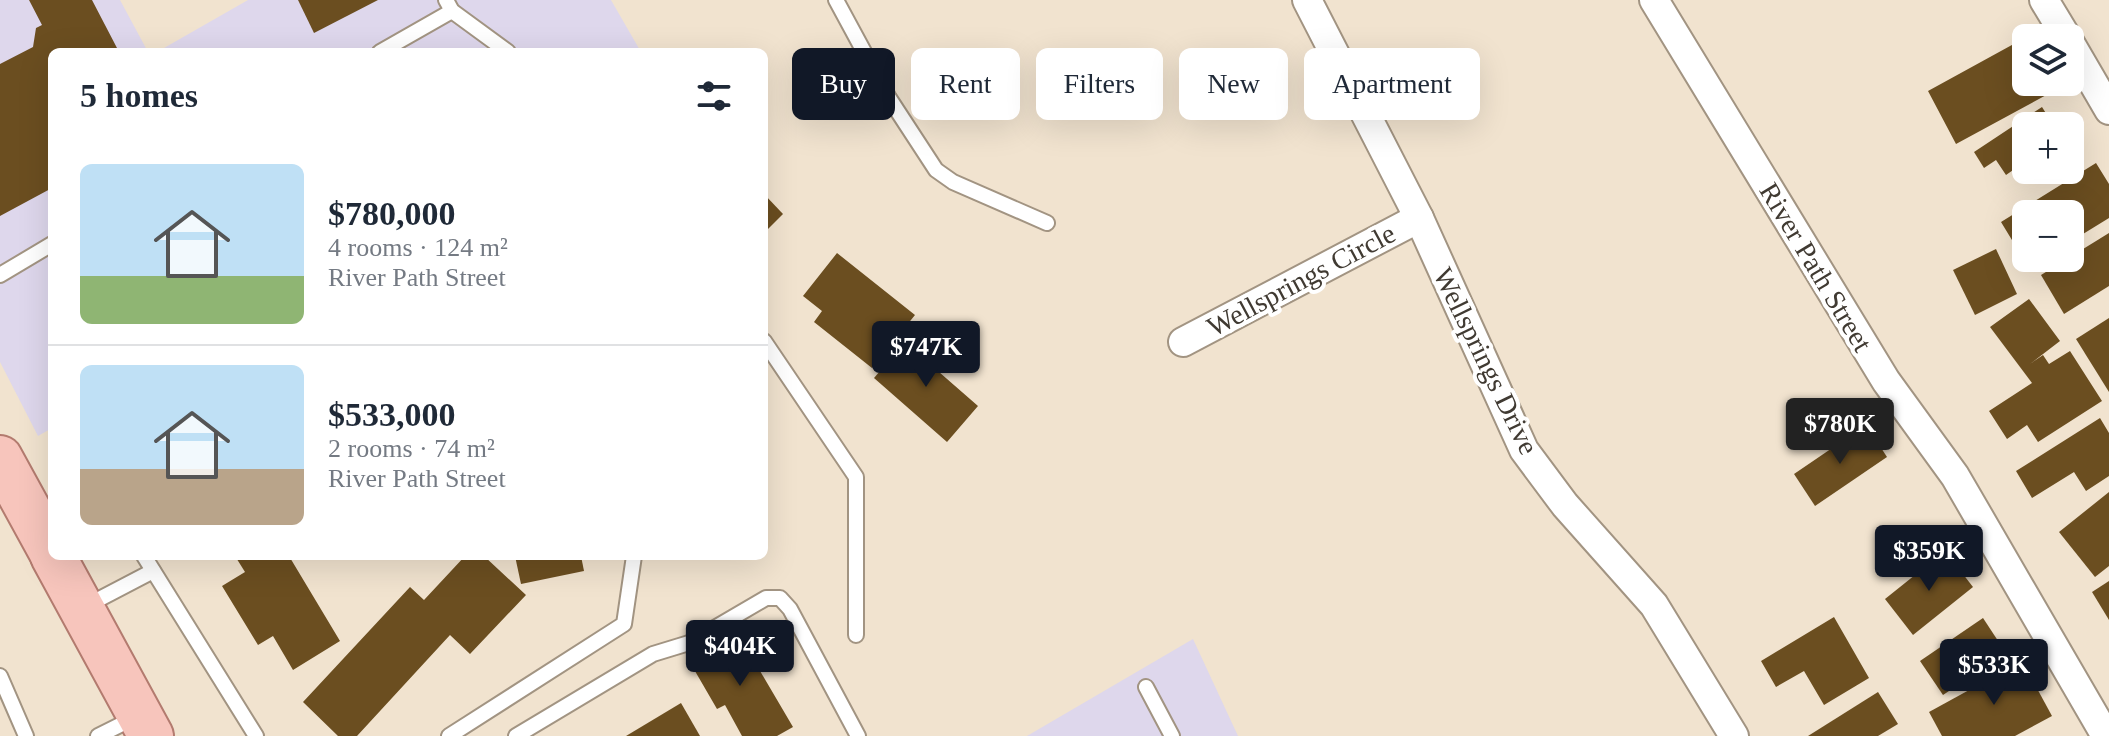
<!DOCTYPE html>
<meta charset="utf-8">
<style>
:root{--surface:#fff;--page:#f6f6f7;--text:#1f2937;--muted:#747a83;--line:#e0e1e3;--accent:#111827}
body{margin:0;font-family:Georgia,serif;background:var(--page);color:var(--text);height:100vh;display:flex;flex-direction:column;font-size:30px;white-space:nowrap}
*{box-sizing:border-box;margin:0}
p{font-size:26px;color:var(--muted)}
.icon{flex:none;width:44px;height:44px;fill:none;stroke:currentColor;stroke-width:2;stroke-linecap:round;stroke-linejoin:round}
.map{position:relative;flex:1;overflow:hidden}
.details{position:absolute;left:48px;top:48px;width:720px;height:512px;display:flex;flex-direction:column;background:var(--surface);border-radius:12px;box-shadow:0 8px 32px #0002}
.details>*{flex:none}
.banner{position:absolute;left:792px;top:48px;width:760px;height:72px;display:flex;gap:16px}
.buttons{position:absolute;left:2012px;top:24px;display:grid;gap:16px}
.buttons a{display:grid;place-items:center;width:72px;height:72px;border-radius:12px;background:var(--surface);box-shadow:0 8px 32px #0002;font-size:40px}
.price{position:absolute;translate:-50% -68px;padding:0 18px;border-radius:8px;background:var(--accent);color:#fff;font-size:26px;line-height:52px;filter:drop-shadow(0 2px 4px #0008)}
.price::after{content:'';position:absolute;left:50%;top:48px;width:24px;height:18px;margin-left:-12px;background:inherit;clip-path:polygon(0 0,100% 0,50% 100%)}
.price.selected{background:#222;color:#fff}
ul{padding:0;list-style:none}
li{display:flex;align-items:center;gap:24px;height:200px;padding:0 32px}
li+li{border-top:2px solid var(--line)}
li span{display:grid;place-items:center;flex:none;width:224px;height:160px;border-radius:12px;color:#555}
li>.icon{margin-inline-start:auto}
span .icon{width:96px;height:96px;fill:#fffc;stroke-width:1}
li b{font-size:34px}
h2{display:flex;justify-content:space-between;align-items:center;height:96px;padding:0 32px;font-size:34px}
.chip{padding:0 28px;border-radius:12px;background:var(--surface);box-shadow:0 8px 32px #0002;font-size:28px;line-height:72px}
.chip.selected{background:var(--accent);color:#fff}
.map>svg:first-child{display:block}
</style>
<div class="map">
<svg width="2109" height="736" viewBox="0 0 2109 736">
<rect width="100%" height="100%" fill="#f1e3cf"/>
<g fill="#ded7ec">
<polygon points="0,0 120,0 148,52 52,52 52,428 38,436 0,362"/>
<polygon points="248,0 611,0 641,52 157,52"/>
<polygon points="1193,639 1238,736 1027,736"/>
</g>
<g fill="#6b4e20">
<polygon points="29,0 92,0 117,48 109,52 52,52 52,188 0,216 0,64 33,47 36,28 42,25"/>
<polygon points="298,0 378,0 314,33"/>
<polygon points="2021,40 2026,49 2026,82 2044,82 2050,93 1956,144 1928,91"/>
<polygon points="2042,107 2054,126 2026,126 2026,161 2006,175 1996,160 1984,168 1974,152"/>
<polygon points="2096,163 2109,184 2109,218 2070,242 2070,214 2026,214 2026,258 2044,258 2029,268 2001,222"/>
<polygon points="764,194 783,214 764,233"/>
<polygon points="2109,233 2109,286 2064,314 2041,275"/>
<polygon points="1996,249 2017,294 1975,315 1953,270"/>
<polygon points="837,253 915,315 872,368 814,322 822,311 803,296"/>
<polygon points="2029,299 2060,341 2030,364 2043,355 2049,364 2070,351 2102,401 2038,442 2027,425 2007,439 1989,411 2032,383 1990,327"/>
<polygon points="2109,318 2109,392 2076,339"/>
<polygon points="912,334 938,357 931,365 978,406 947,442 874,378"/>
<polygon points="2100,418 2109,433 2109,476 2086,491 2074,472 2032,498 2016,471"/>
<polygon points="1866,425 1887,457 1815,506 1794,474"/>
<polygon points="2109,492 2109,566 2095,577 2059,532"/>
<polygon points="1945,551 1973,587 1913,635 1885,599"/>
<polygon points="235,556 289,556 340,641 293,670 273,636 258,645 222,586 245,572"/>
<polygon points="465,556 484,556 526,595 470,654 450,635 357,736 338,736 303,702 410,587 424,600"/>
<polygon points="515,556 581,556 584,571 521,584"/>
<polygon points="2109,581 2109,620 2092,592"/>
<polygon points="1834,617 1869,678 1824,705 1804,671 1776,687 1761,661"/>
<polygon points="1983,618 2006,653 1943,695 1920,661"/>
<polygon points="736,630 793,727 777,736 742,736 725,705 717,709 688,659"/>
<polygon points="2022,661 2052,716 2015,736 1942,736 1929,712"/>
<polygon points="1878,692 1898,724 1878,736 1808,736"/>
<polygon points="681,703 700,736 626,736"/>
</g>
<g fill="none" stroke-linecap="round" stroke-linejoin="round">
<defs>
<g id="service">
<polyline points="446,0 452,11 508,52"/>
<polyline points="836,0 889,98 936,170 953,182 1047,223"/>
<polyline points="380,52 452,11"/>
<polyline points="0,275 52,244"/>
<polyline points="764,341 856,477 856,635"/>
<polyline points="144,556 256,736"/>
<polyline points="86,606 153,571"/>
<polyline points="0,676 26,736"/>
<polyline points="1146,687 1172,736"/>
<polyline points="98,736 136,717"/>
<polyline points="449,736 624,624 634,556"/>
<polyline points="516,736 653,654 689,643 766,598 780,598 790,609 858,736"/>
</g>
<g id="minor">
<polyline points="1307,0 1419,218 1524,450 1565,505 1654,605 1734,736"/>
<polyline points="1654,0 1886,381 1955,476 2106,736"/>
<polyline points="2044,0 2067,38"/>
<polyline points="2070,43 2109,110"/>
<polyline points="1183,342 1419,218"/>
</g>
<g id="primary">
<polyline points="0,458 52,553"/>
<polyline points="53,556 151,736"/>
</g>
</defs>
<use href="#service" stroke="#a29482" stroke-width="18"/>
<use href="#minor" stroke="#a29482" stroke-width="32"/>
<use href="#primary" stroke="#b37b6f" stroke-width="48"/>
<use href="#service" stroke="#fff" stroke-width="14"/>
<use href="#minor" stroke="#fff" stroke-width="28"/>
<use href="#primary" stroke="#f7c5bc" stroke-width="44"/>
</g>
<g text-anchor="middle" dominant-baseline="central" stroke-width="8" stroke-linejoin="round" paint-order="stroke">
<g font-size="28" fill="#403a32" stroke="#fff">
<text transform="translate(1816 267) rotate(59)">River Path Street</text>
<text transform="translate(1301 280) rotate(-28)">Wellsprings Circle</text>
<text transform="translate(1486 361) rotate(64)">Wellsprings Drive</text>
</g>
</g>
</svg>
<div class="buttons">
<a><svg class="icon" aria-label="layers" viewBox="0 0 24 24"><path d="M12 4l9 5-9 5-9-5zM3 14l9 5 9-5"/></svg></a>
<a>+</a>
<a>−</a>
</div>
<b class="price" style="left:926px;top:389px">$747K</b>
<b class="price selected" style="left:1840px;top:466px">$780K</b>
<b class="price" style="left:1929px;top:593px">$359K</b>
<b class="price" style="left:740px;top:688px">$404K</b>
<b class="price" style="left:1994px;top:707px">$533K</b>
<div class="banner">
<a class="chip selected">Buy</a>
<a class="chip">Rent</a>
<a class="chip">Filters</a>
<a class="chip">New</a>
<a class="chip">Apartment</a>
</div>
<section class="details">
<h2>5 homes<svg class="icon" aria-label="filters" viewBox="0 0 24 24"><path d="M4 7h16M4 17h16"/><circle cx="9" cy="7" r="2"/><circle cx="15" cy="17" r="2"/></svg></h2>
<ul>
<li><span style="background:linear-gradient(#bfe0f5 70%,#8fb573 0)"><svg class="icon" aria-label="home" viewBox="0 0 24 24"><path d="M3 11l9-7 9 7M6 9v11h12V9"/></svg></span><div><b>$780,000</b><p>4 rooms · 124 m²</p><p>River Path Street</p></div></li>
<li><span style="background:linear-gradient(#bfe0f5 65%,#b9a48a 0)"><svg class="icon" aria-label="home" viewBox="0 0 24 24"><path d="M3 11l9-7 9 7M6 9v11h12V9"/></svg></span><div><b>$533,000</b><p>2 rooms · 74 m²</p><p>River Path Street</p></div></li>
</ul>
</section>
</div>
